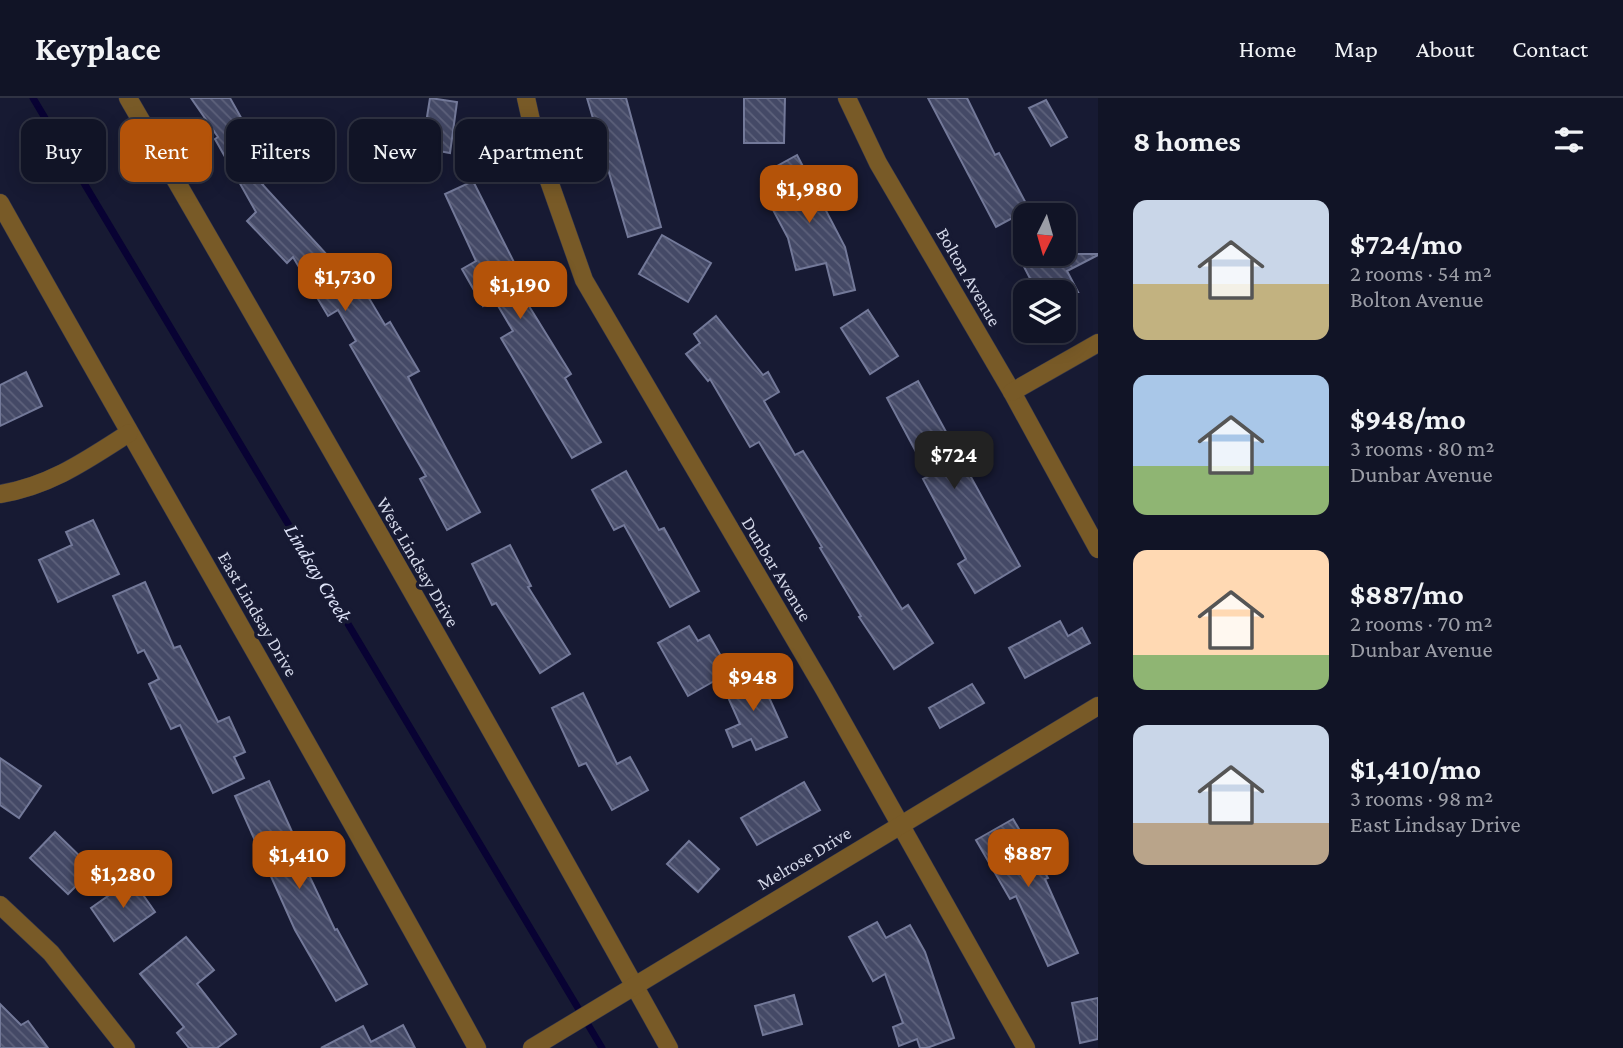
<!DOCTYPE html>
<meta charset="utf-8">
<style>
:root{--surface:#111426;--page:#1a1d2e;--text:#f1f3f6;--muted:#9c9ea7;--line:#303343;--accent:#b45309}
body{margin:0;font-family:"Crimson Pro",serif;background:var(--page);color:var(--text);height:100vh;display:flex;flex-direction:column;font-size:26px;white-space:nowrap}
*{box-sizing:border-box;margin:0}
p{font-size:23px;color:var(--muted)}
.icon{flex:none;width:38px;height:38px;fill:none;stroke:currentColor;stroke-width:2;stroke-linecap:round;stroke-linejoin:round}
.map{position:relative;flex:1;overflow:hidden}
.sheet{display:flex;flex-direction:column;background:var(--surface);width:525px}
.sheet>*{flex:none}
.top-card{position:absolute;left:21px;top:21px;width:665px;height:63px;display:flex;gap:14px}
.needle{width:46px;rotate:185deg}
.tools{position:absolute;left:1013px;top:105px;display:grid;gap:14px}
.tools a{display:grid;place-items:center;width:63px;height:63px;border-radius:14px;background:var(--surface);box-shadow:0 4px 18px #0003,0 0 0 2px var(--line);font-size:35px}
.price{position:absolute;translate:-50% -60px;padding:0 16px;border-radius:14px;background:var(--accent);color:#fff;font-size:23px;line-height:46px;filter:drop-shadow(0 2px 4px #0008)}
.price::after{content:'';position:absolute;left:50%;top:42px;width:21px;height:16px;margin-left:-10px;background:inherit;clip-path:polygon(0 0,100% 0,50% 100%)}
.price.current{background:#222;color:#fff}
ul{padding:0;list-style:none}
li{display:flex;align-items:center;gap:21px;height:175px;padding:0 35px}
li span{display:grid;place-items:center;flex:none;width:196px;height:140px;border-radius:14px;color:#555}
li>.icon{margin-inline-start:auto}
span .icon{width:84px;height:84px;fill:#fffc;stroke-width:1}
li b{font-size:30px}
h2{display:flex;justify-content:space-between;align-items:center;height:84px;padding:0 35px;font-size:30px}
.pill{padding:0 24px;border-radius:14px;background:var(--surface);box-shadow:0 4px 18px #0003,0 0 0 2px var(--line);font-size:24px;line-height:63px}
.pill.current{background:var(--accent);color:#fff}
header{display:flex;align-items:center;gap:42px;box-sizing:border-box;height:98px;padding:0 35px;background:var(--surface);border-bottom:2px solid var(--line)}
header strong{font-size:33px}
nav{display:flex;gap:38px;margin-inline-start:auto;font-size:24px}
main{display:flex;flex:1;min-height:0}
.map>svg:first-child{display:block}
</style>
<header>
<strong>Keyplace</strong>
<nav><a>Home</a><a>Map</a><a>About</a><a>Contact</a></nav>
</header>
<main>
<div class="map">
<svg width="1098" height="950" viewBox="0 0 1098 950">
<defs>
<pattern id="building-back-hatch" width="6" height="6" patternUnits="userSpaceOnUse" patternTransform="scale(1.75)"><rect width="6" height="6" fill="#444966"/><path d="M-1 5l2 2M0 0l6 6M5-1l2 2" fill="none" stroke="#5e627c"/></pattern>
</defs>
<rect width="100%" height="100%" fill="#171a33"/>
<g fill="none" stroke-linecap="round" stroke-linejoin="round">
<polyline stroke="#080233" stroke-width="7" points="33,0 602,950"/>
</g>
<g fill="url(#building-back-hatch)" stroke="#737999" stroke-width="2">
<polygon points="191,0 230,0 275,80 262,86 339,170 348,165 385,227 390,224 419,273 408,279 480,414 447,432 420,381 426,378 350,247 356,243 338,212 328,218 293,159 287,165 247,123 256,114 215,41 218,39"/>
<polygon points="430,0 457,4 450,55 422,50"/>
<polygon points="587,0 626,0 661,129 628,139"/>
<polygon points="744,0 785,0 784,45 744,45"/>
<polygon points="928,0 967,0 995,57 999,55 1029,111 996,129"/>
<polygon points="1046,2 1067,39 1051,48 1029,10"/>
<polygon points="797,57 845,149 855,192 834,197 826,165 796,172 788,140 764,95 778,88 770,72"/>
<polygon points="473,83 530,196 524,200 571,276 565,280 601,344 572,360 501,240 513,233 494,201 483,208 462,171 476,163 445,96"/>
<polygon points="662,137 711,165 688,204 639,176"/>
<polygon points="1035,156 1098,156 1098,157 1067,173 1078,194 1037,194 1021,163"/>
<polygon points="868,212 898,258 870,276 841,230"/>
<polygon points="716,218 763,277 768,274 779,294 764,303 795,357 803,353 902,511 908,507 933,545 894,571 859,519 861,518 820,450 822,449 759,344 750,349 710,281 708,283 686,256 700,245 694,236"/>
<polygon points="26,274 42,308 0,328 0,287"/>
<polygon points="918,283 1020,468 975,495 958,466 966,461 923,381 929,378 887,300"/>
<polygon points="626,373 659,432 664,430 699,493 670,509 624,427 614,432 592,392"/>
<polygon points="93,422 119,476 58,504 39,462 72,447 66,434"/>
<polygon points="510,447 531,488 528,489 570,556 540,575 496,505 492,507 472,466"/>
<polygon points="145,484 174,550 180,548 218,624 229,619 245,654 234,659 244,680 213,695 180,627 171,631 149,586 159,581 144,552 138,555 113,498"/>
<polygon points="1060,523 1068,538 1082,530 1090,545 1025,580 1009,550"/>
<polygon points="689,528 698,543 709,537 730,574 688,598 658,545"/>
<polygon points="757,573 787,639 756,652 751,641 733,649 726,632 740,626 723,588"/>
<polygon points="972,586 984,605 940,630 929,610"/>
<polygon points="583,595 617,666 630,659 648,692 612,712 586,665 579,668 552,610"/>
<polygon points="0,660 41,688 19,720 0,707"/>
<polygon points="269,683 293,736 290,737 335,832 337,831 367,886 336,903 295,832 235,698"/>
<polygon points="804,684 820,712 757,747 741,720"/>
<polygon points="1013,721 1048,780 1045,781 1078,855 1048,868 1016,798 1010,801 976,742"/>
<polygon points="55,734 93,771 68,796 30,760"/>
<polygon points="689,743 719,771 698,794 667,766"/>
<polygon points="132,781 155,814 114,843 91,810"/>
<polygon points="877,824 886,840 910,827 925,854 954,940 927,950 920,950 917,941 899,948 893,929 903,925 885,876 873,883 849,839"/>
<polygon points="186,839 214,872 197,886 236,936 217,950 189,950 177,935 184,929 140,876"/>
<polygon points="794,897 802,926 763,937 755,908"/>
<polygon points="1098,900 1098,941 1080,945 1072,905"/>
<polygon points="0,906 21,927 28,923 48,950 0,950"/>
<polygon points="403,927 415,950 321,950 363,928 371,944"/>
</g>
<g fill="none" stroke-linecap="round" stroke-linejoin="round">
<defs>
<g id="minor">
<path d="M128 0C311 315 492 631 669 950"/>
<polyline points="526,0 537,49 584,182 824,591 1026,950"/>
<polyline points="847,0 878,65 1012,294 1098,451"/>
<path d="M0 105C158 387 322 666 477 950"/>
<polyline points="1012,294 1098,245"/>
<path d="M0 396C50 388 87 362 129 335"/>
<polyline points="0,807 51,855 126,950"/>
<polyline points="532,950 1098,608"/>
</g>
</defs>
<use href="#minor" stroke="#31344c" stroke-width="19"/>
<use href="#minor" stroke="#785a27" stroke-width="18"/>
</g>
<g text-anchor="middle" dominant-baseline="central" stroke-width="7" stroke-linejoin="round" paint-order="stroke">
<g font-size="19" fill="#d2d6e7" stroke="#171a33">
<text transform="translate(969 179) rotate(60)">Bolton Avenue</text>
<text transform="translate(418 464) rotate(60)">West Lindsay Drive</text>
<text transform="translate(777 471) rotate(59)">Dunbar Avenue</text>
<text transform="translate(258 516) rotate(60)">East Lindsay Drive</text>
<text transform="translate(804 760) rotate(-31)">Melrose Drive</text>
</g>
<g font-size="21" font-style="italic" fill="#dee3f8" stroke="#171a33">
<text transform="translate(318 475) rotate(59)">Lindsay Creek</text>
</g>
</g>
</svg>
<div class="tools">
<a><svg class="needle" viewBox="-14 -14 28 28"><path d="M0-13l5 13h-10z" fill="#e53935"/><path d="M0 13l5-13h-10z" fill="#9c9ea7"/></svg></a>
<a><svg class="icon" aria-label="layers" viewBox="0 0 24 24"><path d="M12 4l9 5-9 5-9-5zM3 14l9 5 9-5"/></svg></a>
</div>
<b class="price" style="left:809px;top:127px">$1,980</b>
<b class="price" style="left:345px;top:215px">$1,730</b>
<b class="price" style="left:520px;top:223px">$1,190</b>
<b class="price current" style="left:954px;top:393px">$724</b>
<b class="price" style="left:753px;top:615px">$948</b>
<b class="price" style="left:1028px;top:791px">$887</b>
<b class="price" style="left:299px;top:793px">$1,410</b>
<b class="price" style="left:123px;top:812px">$1,280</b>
<div class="top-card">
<a class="pill">Buy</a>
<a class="pill current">Rent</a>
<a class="pill">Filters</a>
<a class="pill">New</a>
<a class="pill">Apartment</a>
</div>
</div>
<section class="sheet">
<h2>8 homes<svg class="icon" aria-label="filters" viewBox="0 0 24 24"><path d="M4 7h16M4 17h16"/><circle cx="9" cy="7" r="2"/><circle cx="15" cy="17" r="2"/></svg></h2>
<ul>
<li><span style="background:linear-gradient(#c9d6e8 60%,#c2b280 0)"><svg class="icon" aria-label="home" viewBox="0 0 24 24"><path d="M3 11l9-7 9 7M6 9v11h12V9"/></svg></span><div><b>$724/mo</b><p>2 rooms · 54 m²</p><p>Bolton Avenue</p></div></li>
<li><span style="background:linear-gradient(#a9c7e8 65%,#8fb573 0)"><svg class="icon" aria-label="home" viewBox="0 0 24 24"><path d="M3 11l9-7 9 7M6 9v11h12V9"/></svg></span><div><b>$948/mo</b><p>3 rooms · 80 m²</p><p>Dunbar Avenue</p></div></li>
<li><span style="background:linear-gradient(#ffd9b3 75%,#8fb573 0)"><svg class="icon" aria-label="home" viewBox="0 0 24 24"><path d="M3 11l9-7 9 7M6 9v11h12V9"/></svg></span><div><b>$887/mo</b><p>2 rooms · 70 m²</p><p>Dunbar Avenue</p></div></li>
<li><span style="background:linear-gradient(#c9d6e8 70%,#b9a48a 0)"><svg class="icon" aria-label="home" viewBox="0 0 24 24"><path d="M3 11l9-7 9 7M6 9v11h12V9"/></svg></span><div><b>$1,410/mo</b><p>3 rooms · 98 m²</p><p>East Lindsay Drive</p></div></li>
</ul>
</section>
</main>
